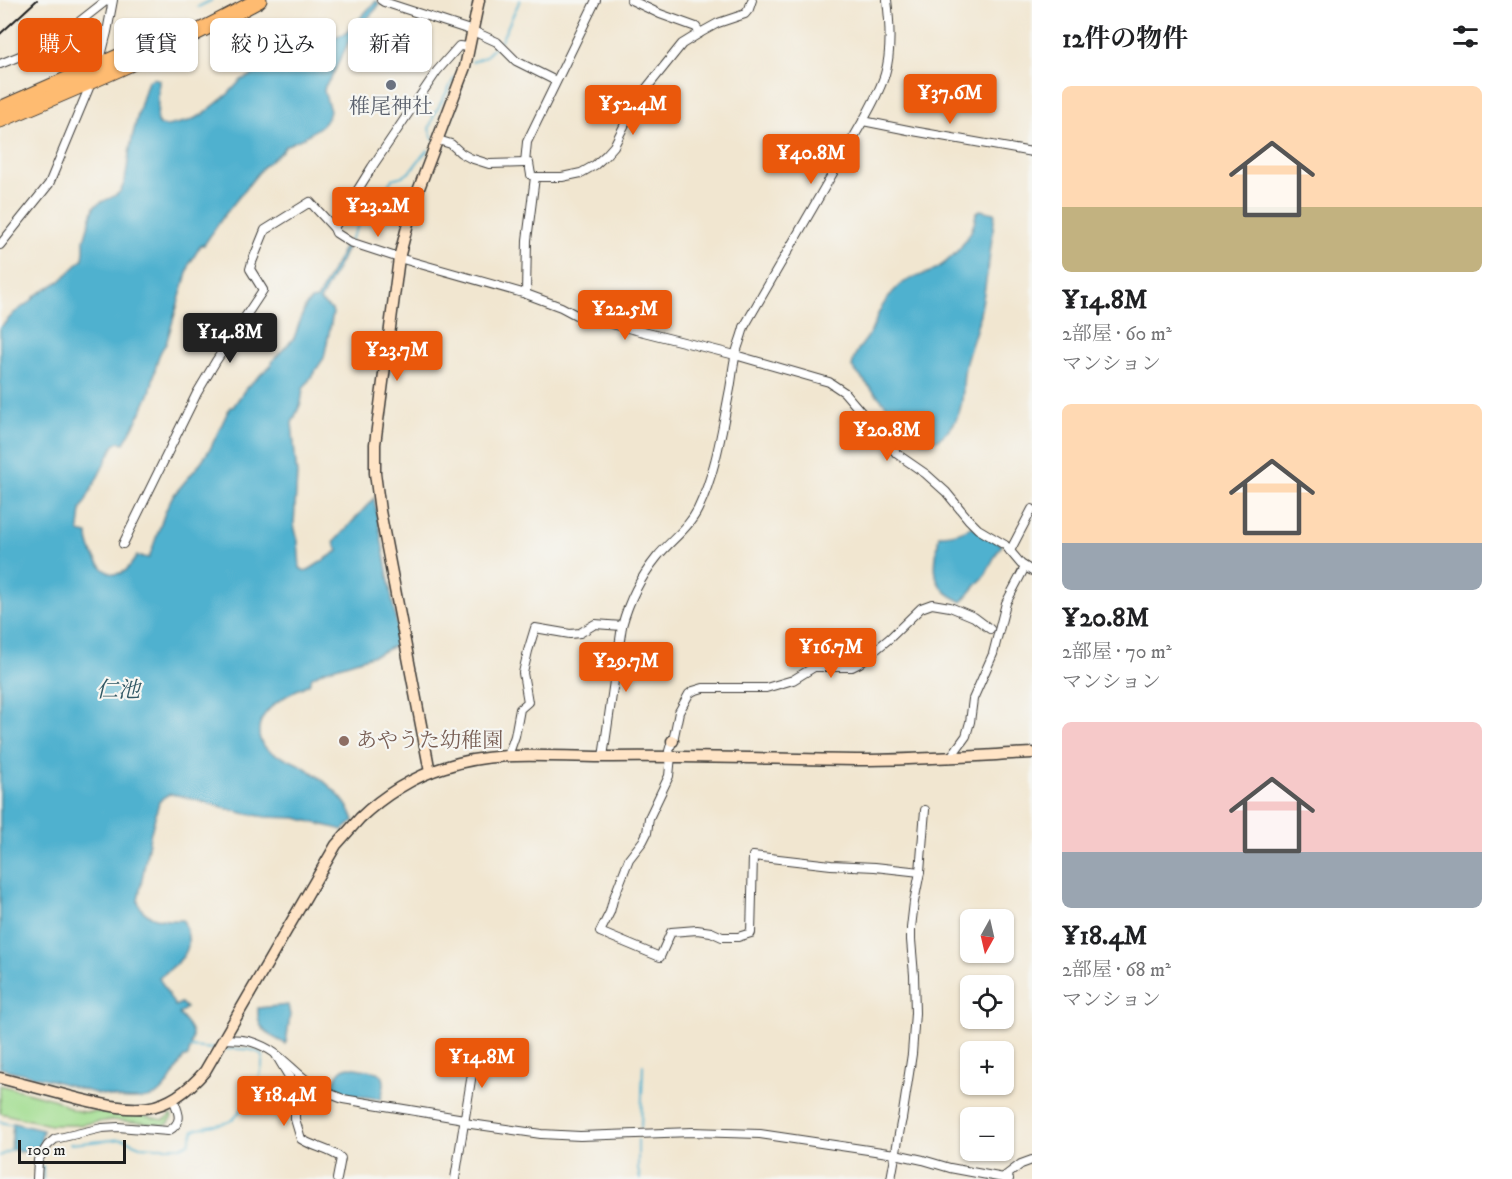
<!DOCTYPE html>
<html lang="ja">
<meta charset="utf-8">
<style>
:root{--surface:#fff;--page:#f2f2f2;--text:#202124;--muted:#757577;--accent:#ea580c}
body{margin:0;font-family:"IM FELL DW Pica","Noto Serif JP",serif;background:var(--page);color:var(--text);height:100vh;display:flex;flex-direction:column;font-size:22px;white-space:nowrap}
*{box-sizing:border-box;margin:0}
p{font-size:20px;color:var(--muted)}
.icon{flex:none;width:33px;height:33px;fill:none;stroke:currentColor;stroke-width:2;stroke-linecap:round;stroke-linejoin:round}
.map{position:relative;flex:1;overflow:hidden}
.sheet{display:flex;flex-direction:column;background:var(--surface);width:480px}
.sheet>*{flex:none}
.banner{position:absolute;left:18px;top:18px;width:570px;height:54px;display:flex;gap:12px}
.needle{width:39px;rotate:188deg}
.fabs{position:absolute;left:960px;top:909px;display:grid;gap:12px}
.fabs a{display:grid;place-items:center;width:54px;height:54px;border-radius:9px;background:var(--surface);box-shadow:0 2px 4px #0004;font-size:30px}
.scale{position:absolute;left:18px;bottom:15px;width:108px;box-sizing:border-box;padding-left:6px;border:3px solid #1c1c1c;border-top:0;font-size:16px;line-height:21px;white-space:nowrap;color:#1c1c1c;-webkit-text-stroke:4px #f6f6f2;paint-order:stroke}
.price{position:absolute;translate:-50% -51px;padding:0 14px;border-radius:6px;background:var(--accent);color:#fff;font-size:20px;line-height:39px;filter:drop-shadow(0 2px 3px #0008)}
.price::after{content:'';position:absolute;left:50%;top:36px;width:18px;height:14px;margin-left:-9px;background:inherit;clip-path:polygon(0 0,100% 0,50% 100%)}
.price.on{background:#222;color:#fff}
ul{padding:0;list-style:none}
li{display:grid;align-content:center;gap:12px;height:318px;padding:0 30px}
li span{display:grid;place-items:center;height:186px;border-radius:9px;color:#555}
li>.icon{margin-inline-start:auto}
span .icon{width:108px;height:108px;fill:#fffc;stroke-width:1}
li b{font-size:26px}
h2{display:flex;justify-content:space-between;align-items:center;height:72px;padding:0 30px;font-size:26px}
.tag{padding:0 21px;border-radius:9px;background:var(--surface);box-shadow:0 2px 4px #0004;font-size:21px;line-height:54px}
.tag.on{background:var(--accent);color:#fff}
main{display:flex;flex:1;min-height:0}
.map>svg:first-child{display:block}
</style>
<main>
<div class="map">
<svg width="1032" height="1179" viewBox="0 0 1032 1179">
<rect width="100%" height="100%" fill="#f6f6f2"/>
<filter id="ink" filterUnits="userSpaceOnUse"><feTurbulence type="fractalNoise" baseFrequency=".0167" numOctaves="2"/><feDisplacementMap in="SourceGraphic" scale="12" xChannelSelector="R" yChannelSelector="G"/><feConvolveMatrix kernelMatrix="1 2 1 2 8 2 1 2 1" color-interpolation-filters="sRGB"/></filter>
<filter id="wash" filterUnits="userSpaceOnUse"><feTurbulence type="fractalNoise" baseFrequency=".008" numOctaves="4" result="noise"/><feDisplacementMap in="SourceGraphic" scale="24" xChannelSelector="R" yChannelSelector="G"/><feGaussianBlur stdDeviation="1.35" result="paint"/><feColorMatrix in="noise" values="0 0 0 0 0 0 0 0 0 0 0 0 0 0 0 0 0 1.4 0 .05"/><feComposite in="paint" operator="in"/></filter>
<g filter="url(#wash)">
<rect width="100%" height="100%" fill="#f1e6d0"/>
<polygon fill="#a2dd90" stroke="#5f7c56" stroke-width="1.5" points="0,1085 56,1100 73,1110 83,1112 109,1112 135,1114 163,1120 168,1118 170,1114 172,1116 169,1123 165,1125 112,1120 77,1125 50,1125 0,1113"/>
<g fill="#50b1cf" stroke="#366676" stroke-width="1.5">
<path d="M376 1 379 3 377 8 352 35 332 76 325 86 324 91 330 111 328 118 321 126 303 138 285 146 282 151 263 167 223 217 204 245H201L190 263 166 344C155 356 155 377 150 392 143 411 133 427 124 443L119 442 114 445 81 510 79 529V532L88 534C87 550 105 584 125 571 130 567 133 561 137 556L149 558 165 512 172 497 198 466 210 449 230 407H233L246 388 271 365 274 359 294 338 305 307 311 300 317 299 346 244 348 245 341 261 320 301 332 310 333 313 324 358 303 389 301 403 292 423 297 475 294 525 298 541 300 568 305 571 310 569 338 551 334 542 374 498 400 643 378 654 323 671 312 677 309 684C290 693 257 709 259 733 259 739 262 745 267 749 275 756 287 758 296 763 317 773 348 798 354 821L343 830 296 818 266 817 242 813 182 796 170 794 164 797 159 802 150 836 138 901C142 920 166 921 183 920 197 952 182 959 159 978L175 1006 181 1003 186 1008 179 1014C196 1033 194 1033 188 1057H184C177 1068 170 1083 161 1092 137 1111 80 1088 54 1081 36 1076 18 1073 0 1068V328L14 313 31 301 36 295 60 281 83 259 84 251V240L94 207C101 199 116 199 121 190 128 179 127 161 130 149 134 126 141 103 148 81 152 79 155 77 159 80L157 121 160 125 167 126 189 121 202 115 228 94 241 80 252 75 272 70 290 63 319 57C326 46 330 36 345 34Z"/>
<path d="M980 210 995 213C991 248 987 284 979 318 976 334 968 352 965 367 961 388 966 401 955 422 950 430 937 444 926 442 923 442 920 440 917 439L857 373 852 367C855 347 863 347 871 331 874 326 876 320 878 314 883 304 892 292 900 285 909 278 920 276 930 272 950 263 975 236 976 213Z"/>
<path d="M972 526 1002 545 996 554 986 574 962 602C956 598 949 596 945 591 929 578 937 553 939 535 952 535 962 533 972 526Z"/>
<path d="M288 1005 290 1015 286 1044C268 1035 256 1030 258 1008Z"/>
<path d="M350 1067 378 1072C388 1078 383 1090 381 1099L351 1095 331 1089C336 1079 337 1068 350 1067Z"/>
<polygon points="13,1123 43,1130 39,1148 31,1148 31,1151 18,1152 16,1149 12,1150 11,1149"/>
</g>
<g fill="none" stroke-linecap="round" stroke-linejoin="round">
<g stroke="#50b1cf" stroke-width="2">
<polyline points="198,7 212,0"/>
<polyline points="501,41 520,0"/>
<polyline points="472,62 485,57 495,47"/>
<polyline points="433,139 429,129 434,115 455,77"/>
<path d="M350 240 363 218 379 200 392 179C397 177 402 177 407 174 416 167 420 156 428 150"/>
<polyline points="190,1047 214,1049"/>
<polyline points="0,1122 14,1125"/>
<polyline points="641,1127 643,1065"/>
<polyline points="638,1140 638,1168 640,1179"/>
<path d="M70 1144 123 1139 140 1146 157 1147H181L189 1143 194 1130C206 1124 220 1127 232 1120 239 1116 257 1084 260 1075 262 1069 262 1063 263 1056 254 1046 236 1050 223 1049"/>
<polyline points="0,1156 12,1149"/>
<polyline points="43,1166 43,1179"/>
</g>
</g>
</g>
<g filter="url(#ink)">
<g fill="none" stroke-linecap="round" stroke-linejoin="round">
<defs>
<g id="street">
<polyline points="381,0 384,2 473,31 497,42 516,61 556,81"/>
<polyline points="631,0 660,14 696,27 700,33"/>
<polyline points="0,64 45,46 56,40 107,0"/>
<polyline points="99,64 107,32 113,0"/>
<polyline points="863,121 913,131 1032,152"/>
<polyline points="438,140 451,144 461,153 470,158 489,164 525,163"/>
<polyline points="535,177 562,177 581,173 595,165 606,155 614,146 637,100 682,44 700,33 718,23 745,14 749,9 752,0"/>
<polyline points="334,228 372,167 437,71 459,46 469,47"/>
<polyline points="0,245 49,184 91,83"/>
<polyline points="526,294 527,240 535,177 531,175 529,163 525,163 527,142 596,0"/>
<polyline points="123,544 197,393 216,361 263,290 250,269 252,262 265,230 310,202 334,228 336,233 350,242 399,258 526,294 561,307 576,315 735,355 829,382 844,392 897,454 926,474 946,492 969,520 978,529 1005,545 1021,564 1032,571"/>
<polyline points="1010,551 1032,509"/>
<polyline points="672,741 669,751 671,756 669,776 649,818 647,833 643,841 629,859 613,900 610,912 600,932 660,957 671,932 697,930 711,932 722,937 738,937 751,933 753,856 831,865 875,867 920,872"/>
<polyline points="673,741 679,712 689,694 693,691 703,688 766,688 793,680 814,667 852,667 860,663 890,638 921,608 932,604 950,607 974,617 990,629"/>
<polyline points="508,756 515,736 520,709 528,702 523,673 528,651 535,628 570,634 580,633 595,624 622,626"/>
<path d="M603 757 622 626C629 600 640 578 657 557 670 541 689 528 698 509 716 472 722 429 730 389 732 378 733 365 736 353 738 345 742 336 744 327L863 121C871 106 880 91 885 74 892 51 890 24 887 0"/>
<polyline points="950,758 966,736 970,722 973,699 993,654 1006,603 1025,567"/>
<path d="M224 1039C233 1040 244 1039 252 1042 281 1051 290 1070 313 1085 322 1091 333 1095 343 1099L464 1119"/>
<path d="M276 1055 291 1080 295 1095V1119L301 1139C313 1147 330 1149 341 1158L337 1179"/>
<polyline points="464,1123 541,1134 580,1136 692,1132 760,1134 895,1154 923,1160 950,1168 1009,1179"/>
<polyline points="1004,1177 1021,1164 1032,1160"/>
<path d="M37 1179 38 1160 48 1145 55 1139 102 1128 118 1127 168 1131C184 1122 179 1113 173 1099"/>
<polyline points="455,1179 475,1055"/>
<polyline points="891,1179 901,1123 902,1119 912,1054 915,1013 914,975 911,940 911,928 914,902 920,872 925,810"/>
</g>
<g id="secondary">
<polyline points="672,741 673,741"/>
<polyline points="430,772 380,511 375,473 375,444 399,258 413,204 465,67 479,0"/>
<path d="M0 1078C27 1085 53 1092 80 1099 134 1112 165 1118 205 1071L336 845C344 836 352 827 360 818 383 796 414 776 445 767 498 749 556 758 611 757 693 756 774 759 856 760 914 760 973 756 1032 753"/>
</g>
<g id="highway">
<polyline points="0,109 170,34"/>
<path d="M0 120C88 83 175 46 259 0"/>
</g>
</defs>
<use href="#street" stroke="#3c3a37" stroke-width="10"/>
<use href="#secondary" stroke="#3c3a37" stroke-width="13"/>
<use href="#highway" stroke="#3c3a37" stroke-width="17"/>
<use href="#street" stroke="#fff" stroke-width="8"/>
<use href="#secondary" stroke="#ffe4c6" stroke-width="10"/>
<use href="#highway" stroke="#febb71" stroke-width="15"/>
<polyline stroke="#1c1c1c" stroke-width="2" points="0,34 37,0"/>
</g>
</g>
<circle fill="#6b7280" stroke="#f6f6f2" stroke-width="2" cx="391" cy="85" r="6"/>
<circle fill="#8d6e63" stroke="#f6f6f2" stroke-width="2" cx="344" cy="741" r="6"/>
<g text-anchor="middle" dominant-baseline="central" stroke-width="4.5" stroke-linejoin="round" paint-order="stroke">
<g font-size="21" fill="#5b616d" stroke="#f6f6f2">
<text x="391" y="107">椎尾神社</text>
</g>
<g font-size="21" fill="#785e54" stroke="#f6f6f2" text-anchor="start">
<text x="356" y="741">あやうた幼稚園</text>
</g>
<g font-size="22" font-style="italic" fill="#315864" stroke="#f6f6f2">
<text x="118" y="690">仁池</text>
</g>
</g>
</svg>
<div class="fabs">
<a><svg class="needle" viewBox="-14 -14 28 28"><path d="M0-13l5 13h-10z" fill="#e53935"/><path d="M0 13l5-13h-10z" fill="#757577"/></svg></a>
<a><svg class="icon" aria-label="locate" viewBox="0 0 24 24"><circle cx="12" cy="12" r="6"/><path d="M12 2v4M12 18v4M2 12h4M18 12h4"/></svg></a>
<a>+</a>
<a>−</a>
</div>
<div class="scale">100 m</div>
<b class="price" style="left:950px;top:125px">¥37.6M</b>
<b class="price" style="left:633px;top:136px">¥52.4M</b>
<b class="price" style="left:811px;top:185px">¥40.8M</b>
<b class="price" style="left:378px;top:238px">¥23.2M</b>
<b class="price" style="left:625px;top:341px">¥22.5M</b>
<b class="price on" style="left:230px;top:364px">¥14.8M</b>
<b class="price" style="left:397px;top:382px">¥23.7M</b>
<b class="price" style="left:887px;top:462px">¥20.8M</b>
<b class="price" style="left:831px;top:679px">¥16.7M</b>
<b class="price" style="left:626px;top:693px">¥29.7M</b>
<b class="price" style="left:482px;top:1089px">¥14.8M</b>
<b class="price" style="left:284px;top:1127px">¥18.4M</b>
<div class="banner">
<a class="tag on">購入</a>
<a class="tag">賃貸</a>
<a class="tag">絞り込み</a>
<a class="tag">新着</a>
</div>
</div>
<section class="sheet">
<h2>12件の物件<svg class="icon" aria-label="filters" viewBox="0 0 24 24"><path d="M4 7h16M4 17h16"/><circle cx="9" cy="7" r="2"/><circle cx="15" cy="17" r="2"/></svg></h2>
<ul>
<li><span style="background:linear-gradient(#ffd9b3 65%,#c2b280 0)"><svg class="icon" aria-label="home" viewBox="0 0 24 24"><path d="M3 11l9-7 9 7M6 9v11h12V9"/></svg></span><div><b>¥14.8M</b><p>2部屋 · 60 m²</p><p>マンション</p></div></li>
<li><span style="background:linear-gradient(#ffd9b3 75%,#9aa5b1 0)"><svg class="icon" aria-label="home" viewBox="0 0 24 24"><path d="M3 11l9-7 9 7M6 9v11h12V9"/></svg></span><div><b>¥20.8M</b><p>2部屋 · 70 m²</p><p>マンション</p></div></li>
<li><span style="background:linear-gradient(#f6c9c9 70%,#9aa5b1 0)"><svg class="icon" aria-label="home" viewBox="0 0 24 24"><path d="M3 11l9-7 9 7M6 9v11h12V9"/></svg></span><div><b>¥18.4M</b><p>2部屋 · 68 m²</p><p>マンション</p></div></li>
</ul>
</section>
</main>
